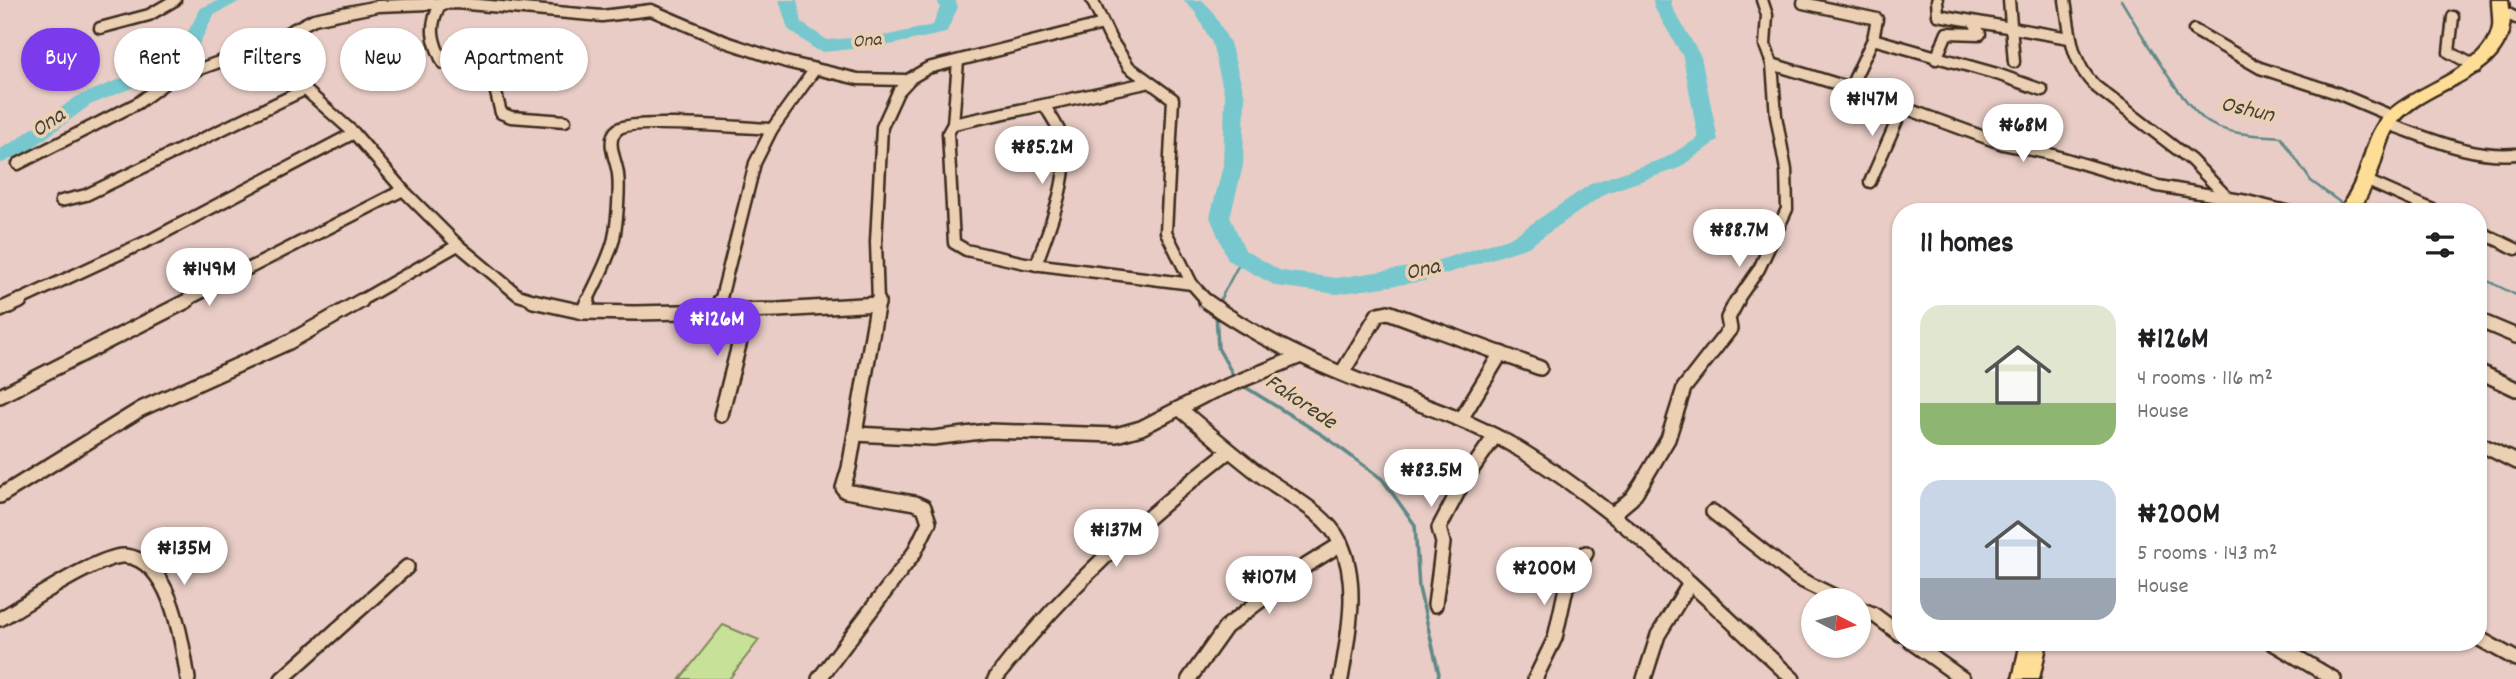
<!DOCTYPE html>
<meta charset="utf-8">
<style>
:root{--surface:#fff;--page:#f2f2f2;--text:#202124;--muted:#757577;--accent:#7c3aed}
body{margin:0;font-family:Dekko,sans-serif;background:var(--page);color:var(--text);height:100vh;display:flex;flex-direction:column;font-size:26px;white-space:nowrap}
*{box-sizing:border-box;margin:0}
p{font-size:23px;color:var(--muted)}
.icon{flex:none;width:38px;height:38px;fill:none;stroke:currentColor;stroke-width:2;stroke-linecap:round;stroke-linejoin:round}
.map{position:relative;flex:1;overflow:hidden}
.panel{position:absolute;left:1892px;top:203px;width:595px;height:448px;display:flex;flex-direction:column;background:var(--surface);border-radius:28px;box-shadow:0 2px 5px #0004}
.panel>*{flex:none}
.hud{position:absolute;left:21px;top:28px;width:665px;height:63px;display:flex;gap:14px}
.needle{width:46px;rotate:96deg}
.tools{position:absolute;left:1801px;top:588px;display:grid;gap:14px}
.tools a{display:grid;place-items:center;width:70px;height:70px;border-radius:50%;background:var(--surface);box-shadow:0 2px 5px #0004;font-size:35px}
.price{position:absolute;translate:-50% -60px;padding:0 16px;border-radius:24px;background:#fff;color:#222;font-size:23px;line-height:46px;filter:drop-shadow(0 2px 4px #0008)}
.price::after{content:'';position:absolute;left:50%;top:42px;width:21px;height:16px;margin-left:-10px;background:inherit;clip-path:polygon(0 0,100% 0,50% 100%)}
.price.selected{background:var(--accent);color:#fff}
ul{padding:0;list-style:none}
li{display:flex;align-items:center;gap:21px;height:175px;padding:0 28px}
li span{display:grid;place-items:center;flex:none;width:196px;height:140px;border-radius:21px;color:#555}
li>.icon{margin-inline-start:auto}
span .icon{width:84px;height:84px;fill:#fffc;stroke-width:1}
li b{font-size:30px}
h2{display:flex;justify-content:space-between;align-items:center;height:84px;padding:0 28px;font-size:30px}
.pill{padding:0 24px;border-radius:32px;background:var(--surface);box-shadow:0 2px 5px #0004;font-size:24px;line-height:63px}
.pill.selected{background:var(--accent);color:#fff}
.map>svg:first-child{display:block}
</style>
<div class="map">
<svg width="2516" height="679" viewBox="0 0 2516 679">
<rect width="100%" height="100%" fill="#e8ccc5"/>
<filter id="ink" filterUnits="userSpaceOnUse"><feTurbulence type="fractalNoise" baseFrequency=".0143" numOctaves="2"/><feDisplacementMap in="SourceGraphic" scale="14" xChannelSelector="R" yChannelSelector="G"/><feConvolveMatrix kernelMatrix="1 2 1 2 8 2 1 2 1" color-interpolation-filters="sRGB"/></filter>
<g filter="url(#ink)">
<polygon fill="#c7e298" stroke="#81865b" stroke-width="2" points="723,625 759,640 729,679 680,679"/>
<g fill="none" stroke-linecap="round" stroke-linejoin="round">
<g stroke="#5e8988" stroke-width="2.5">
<path d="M2121 0C2139 29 2183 109 2211 124 2231 135 2259 135 2281 137L2311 181 2345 206"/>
<polyline points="2478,276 2516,295"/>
<polyline points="1219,302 1241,260"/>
</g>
<g stroke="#5e8988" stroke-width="3.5">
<polyline points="1218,305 1220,301"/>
<polyline points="1216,312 1218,348 1236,380"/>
<polyline points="1242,385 1324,436 1382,479 1415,525 1419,588 1439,674 1437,679"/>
</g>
<g fill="#76c8ce" fill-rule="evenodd">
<polygon points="219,0 242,0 214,15 198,46 156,78 90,105 30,150 0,164 0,149 16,140 76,97 142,70 184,39 201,8"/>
<polygon points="779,0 797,0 802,23 827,40 889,35 933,25 940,7 937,0 955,0 958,7 946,33 889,45 823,52 816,50 788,29"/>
<polygon points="1183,0 1202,0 1211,9 1230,43 1245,97 1243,166 1230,217 1245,250 1281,271 1337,278 1423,265 1512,237 1592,183 1665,158 1698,138 1683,57 1654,7 1653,0 1671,0 1672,7 1701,57 1718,140 1679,168 1606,193 1528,247 1424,281 1337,294 1276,286 1228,260 1210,217 1223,166 1225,97 1212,43 1195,12"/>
</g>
<defs>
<g id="street-far1">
<polyline points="1092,0 1111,40 1129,67 1173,99 1166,232 1192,284 1208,302"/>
<polyline points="1937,0 1938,15 2069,38"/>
<polyline points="2009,0 2014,62"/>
<path d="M2065 0C2070 33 2071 62 2095 86L2191 160 2227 197"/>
<path d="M441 3C428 26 432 40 443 63L482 64 490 69 501 113 511 117 565 121"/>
<polyline points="1803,3 1877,19 1873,39 1850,88"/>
<polyline points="2504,12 2516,18"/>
<polyline points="2453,17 2449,52 2477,67"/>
<polyline points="100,28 149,15 175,0"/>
<polyline points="2194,30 2260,68 2337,93 2394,117"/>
<polyline points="1873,39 1997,74 2042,90"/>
<polyline points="258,48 354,133 403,190 458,245 518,295 541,302"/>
<polyline points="1936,59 1947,33 1980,34 1974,22"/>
<polyline points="958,61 953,124 948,133 954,243 966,250 1025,263 1192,284"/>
<polyline points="1772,64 1850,88 2003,144 2046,153 2158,186 2247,201 2290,212"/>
<polyline points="953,124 1146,83"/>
<path d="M2388 124C2429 138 2472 158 2516 154"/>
<polyline points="18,164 138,103 169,80 258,48 314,19 378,6 456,3 602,16 651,10 726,42 786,62 858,79 905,80"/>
<polyline points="2365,180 2438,212"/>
<polyline points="1870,182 1903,107"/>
<polyline points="61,201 86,195 304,90"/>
<polyline points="2478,231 2516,249"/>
<path d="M1036 265C1048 231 1071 177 1063 141 1060 128 1051 117 1045 106"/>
<polyline points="16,302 154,238 354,133"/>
<polyline points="183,302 403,190"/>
<polyline points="358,302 458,245"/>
<path d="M587 302C596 282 609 260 614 238 617 223 620 190 618 174 617 161 604 140 618 129 631 118 749 128 772 129"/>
<polyline points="720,302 755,163 772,129 815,69"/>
<polyline points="878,302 876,242 882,127 898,92 911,78 928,68 1103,24"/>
<polyline points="1736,302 1759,269 1787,209 1786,170 1776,116 1772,64 1765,45 1767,15 1762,0"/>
</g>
<g id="street">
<polyline points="533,301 583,312 635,313 778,310 878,304"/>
<path d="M1206 301C1258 339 1320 366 1380 389 1425 406 1470 421 1512 445 1618 507 1704 597 1793 679"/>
<polyline points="718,309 720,301"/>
<polyline points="0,310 20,301"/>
<polyline points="583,312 588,301"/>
<polyline points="2478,320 2516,336"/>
<polyline points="2478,371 2516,389"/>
<polyline points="1342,373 1378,314 1388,312 1540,368"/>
<polyline points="0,396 187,301"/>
<path d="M1180 409C1206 431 1232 453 1259 474 1285 494 1325 511 1340 542 1360 583 1348 636 1341 679"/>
<polyline points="721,415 748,310"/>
<polyline points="1461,419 1501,353"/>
<polyline points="855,434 933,438 989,431 1116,435 1141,428 1205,395 1301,356"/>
<polyline points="2478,443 2516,462"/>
<polyline points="0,496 141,409 289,342 361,301"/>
<polyline points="1713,512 1797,578 1842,600"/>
<polyline points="1613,514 1632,498 1642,483 1668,439 1684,388 1730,329 1728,318 1737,301"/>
<polyline points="1435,605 1443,543 1439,528 1463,482 1495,436"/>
<polyline points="1858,608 1873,614 1900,634"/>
<path d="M0 619C25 605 100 554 125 556 172 560 182 643 188 679"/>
<polyline points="2478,638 2516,659"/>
<polyline points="1911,642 1963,679"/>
<polyline points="2271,642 2334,679"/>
<polyline points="282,679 407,567"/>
<polyline points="819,679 914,553 929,522 924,507 915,503 845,491 843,488 849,468 878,301"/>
<path d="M995 679C1062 591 1142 519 1229 451"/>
<polyline points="1189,679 1226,627 1304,567 1341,544"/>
<polyline points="1535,679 1555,638 1566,588 1586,553"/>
<polyline points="1644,679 1658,635 1690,583"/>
</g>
<g id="highway">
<path d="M2492 0H2508C2509 8 2511 19 2509 27 2500 84 2423 85 2394 127 2385 141 2383 158 2377 173 2372 187 2365 199 2358 212H2339C2345 201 2352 190 2357 178 2365 158 2368 135 2382 118 2411 84 2484 73 2493 27 2494 19 2492 9 2492 0Z"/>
<polygon points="2021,642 2047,642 2039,679 2013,679"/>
</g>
</defs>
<use href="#street-far1" stroke="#3b2a1e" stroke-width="15"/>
<use href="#street" stroke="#3b2a1e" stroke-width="18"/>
<use href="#highway" stroke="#3b2a1e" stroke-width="5"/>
<use href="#street-far1" stroke="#ecd0b3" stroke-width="10"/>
<use href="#street" stroke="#ecd0b3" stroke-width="13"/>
<use href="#highway" fill="#fede96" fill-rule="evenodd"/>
</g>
</g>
<g text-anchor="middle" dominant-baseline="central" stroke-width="7" stroke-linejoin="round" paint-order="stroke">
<g font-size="19" font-style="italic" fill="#444238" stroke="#ecd0b3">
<text transform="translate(867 42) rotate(-5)">Ona</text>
</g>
<g font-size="23" font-style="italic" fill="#444238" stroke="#ecd0b3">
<text transform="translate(2247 111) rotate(13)">Oshun</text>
<text transform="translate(49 124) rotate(-34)">Ona</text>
<text transform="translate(1423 271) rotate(-13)">Ona</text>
<text transform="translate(1300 403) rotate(34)">Fakorede</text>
</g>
</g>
</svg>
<div class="tools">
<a><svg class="needle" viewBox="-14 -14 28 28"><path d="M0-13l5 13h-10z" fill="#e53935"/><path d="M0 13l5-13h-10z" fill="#757577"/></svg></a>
</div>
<b class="price" style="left:1872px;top:138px">₦147M</b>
<b class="price" style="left:2023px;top:164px">₦68M</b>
<b class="price" style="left:1042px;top:186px">₦85.2M</b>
<b class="price" style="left:1739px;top:269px">₦88.7M</b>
<b class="price" style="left:209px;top:308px">₦149M</b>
<b class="price selected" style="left:717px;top:358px">₦126M</b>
<b class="price" style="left:1431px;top:509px">₦83.5M</b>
<b class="price" style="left:1116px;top:569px">₦137M</b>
<b class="price" style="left:184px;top:587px">₦135M</b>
<b class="price" style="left:1544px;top:607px">₦200M</b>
<b class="price" style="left:1269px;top:616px">₦107M</b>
<div class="hud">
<a class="pill selected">Buy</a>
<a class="pill">Rent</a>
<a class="pill">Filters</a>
<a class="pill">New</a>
<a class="pill">Apartment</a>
</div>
<section class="panel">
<h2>11 homes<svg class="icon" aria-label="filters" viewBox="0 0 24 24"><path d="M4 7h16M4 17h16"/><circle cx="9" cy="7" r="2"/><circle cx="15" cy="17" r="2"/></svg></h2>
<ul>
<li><span style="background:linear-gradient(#dfe7d0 70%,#8fb573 0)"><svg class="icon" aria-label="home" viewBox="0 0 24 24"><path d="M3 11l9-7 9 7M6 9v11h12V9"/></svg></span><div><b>₦126M</b><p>4 rooms · 116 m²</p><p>House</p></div></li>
<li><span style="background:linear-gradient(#c9d6e8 70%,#9aa5b1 0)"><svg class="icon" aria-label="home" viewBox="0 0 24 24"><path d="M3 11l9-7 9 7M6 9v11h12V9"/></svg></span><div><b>₦200M</b><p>5 rooms · 143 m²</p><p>House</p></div></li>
</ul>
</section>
</div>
